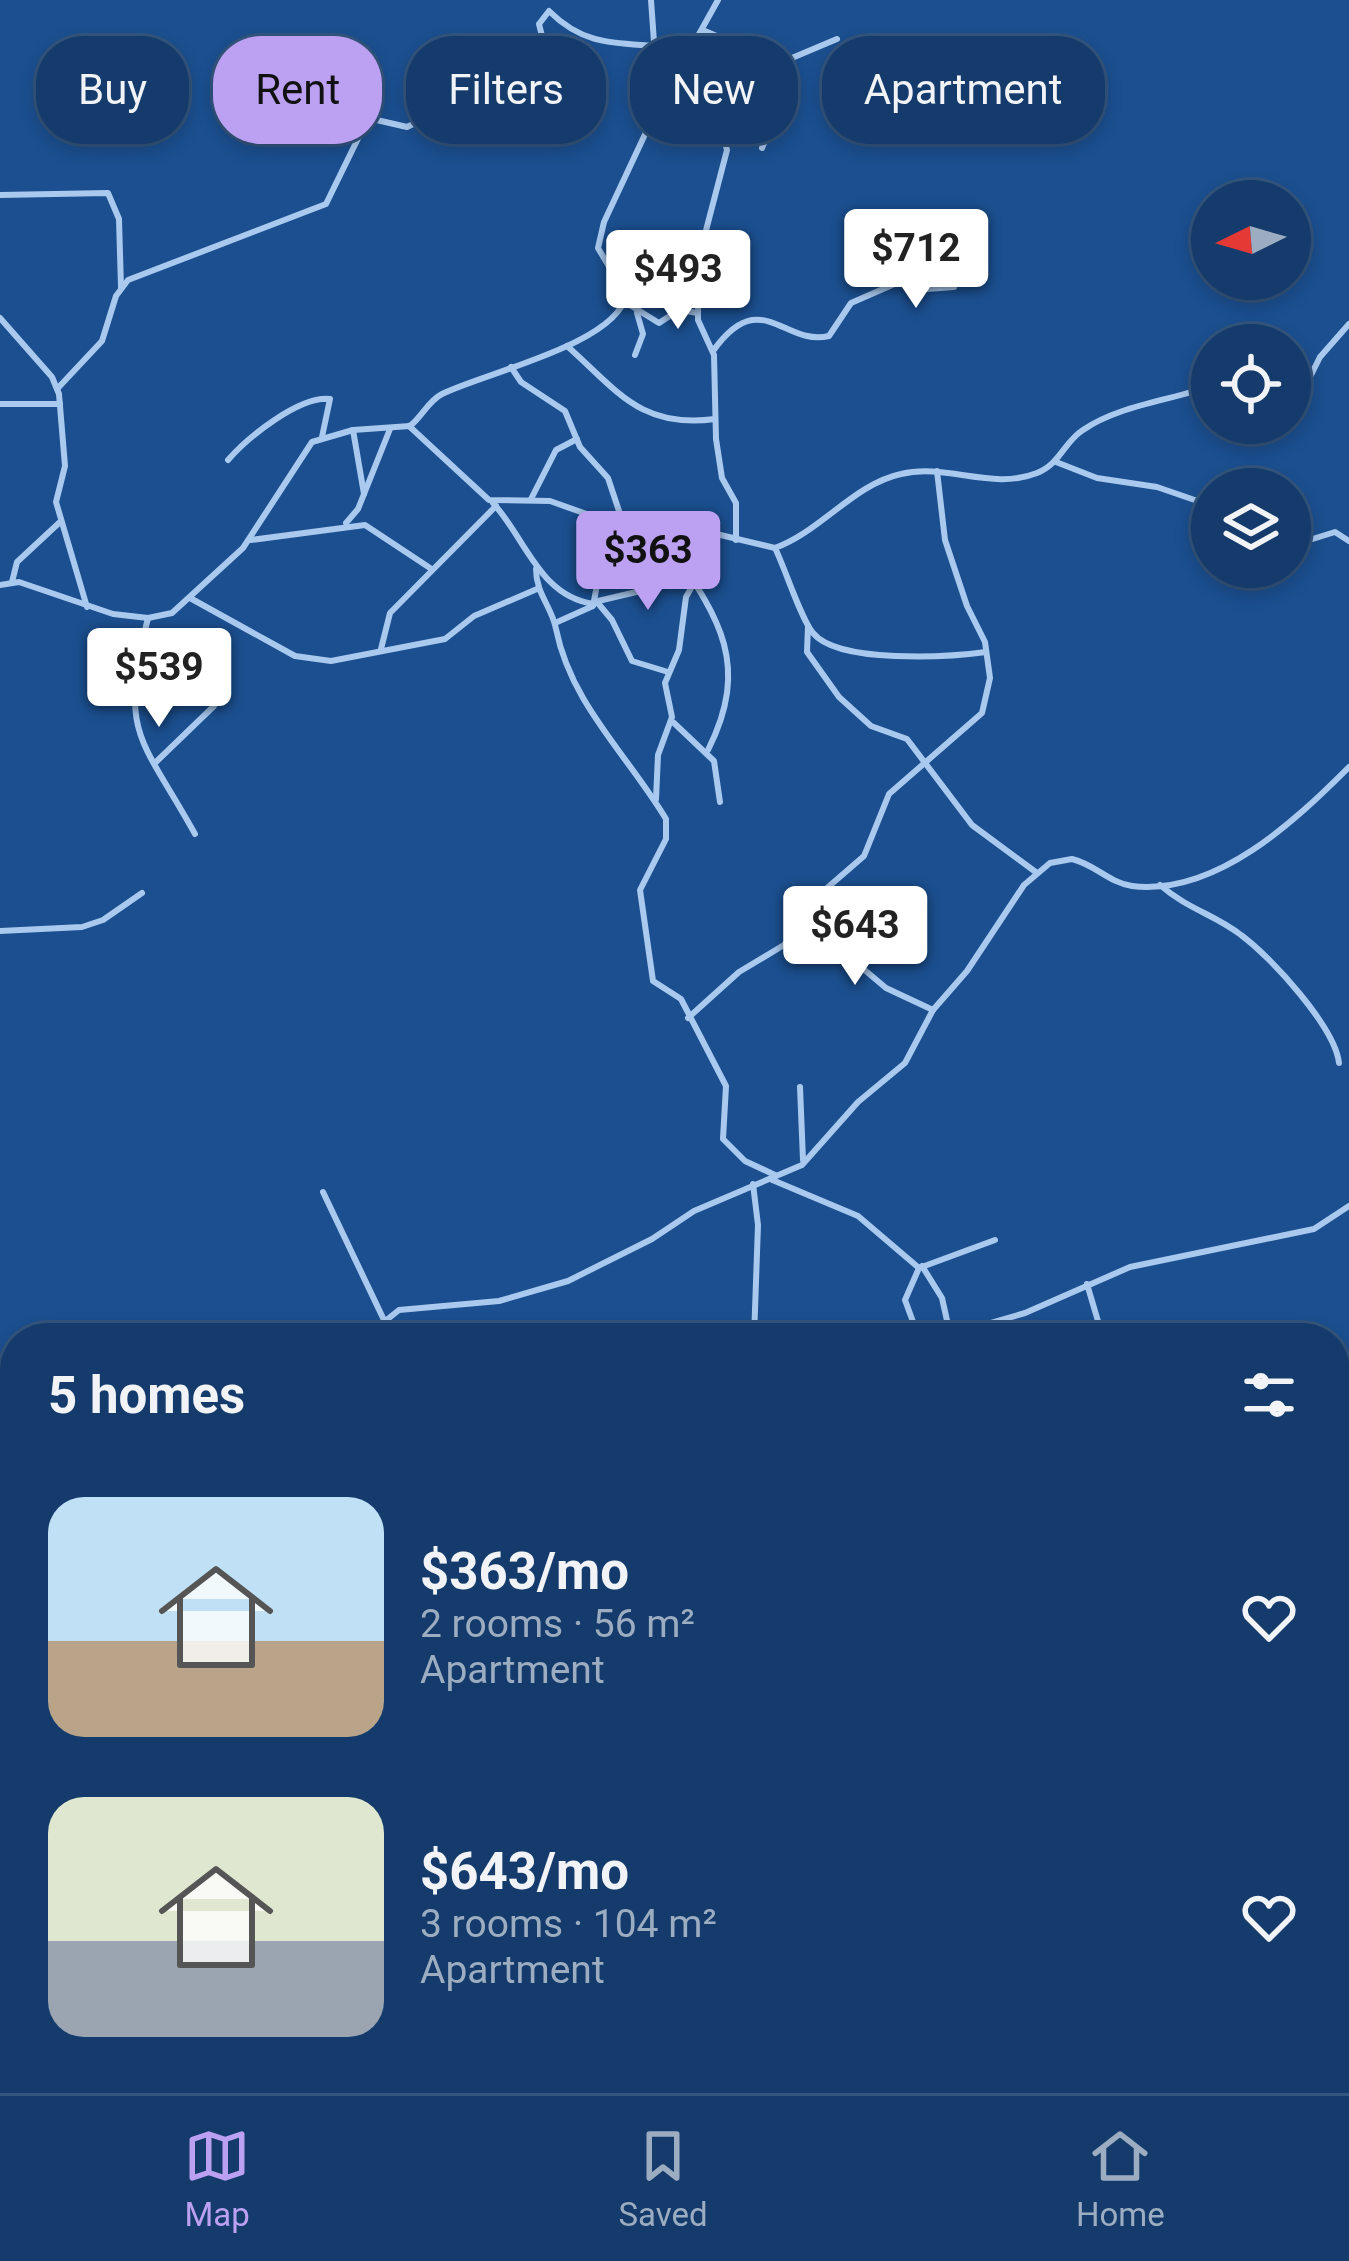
<!DOCTYPE html>
<meta charset="utf-8">
<style>
:root{--surface:#143b6b;--page:#214673;--text:#f1f3f6;--muted:#9dadc1;--line:#33557e;--accent:#bca0f2}
body{margin:0;font-family:Roboto,sans-serif;background:var(--page);color:var(--text);height:100vh;display:flex;flex-direction:column;font-size:45px;white-space:nowrap}
*{box-sizing:border-box;margin:0}
p{font-size:39px;color:var(--muted)}
.icon{flex:none;width:66px;height:66px;fill:none;stroke:currentColor;stroke-width:2;stroke-linecap:round;stroke-linejoin:round}
.map{position:relative;flex:1;overflow:hidden}
.side{position:absolute;left:0px;top:1323px;width:1350px;height:771px;display:flex;flex-direction:column;background:var(--surface);border-radius:48px 48px 0 0;box-shadow:0 6px 18px #0003,0 0 0 3px var(--line)}
.side>*{flex:none}
.guide{position:absolute;left:36px;top:36px;width:1278px;height:108px;display:flex;gap:24px}
.needle{width:78px;rotate:265deg}
.tools{position:absolute;left:1191px;top:180px;display:grid;gap:24px}
.tools a{display:grid;place-items:center;width:120px;height:120px;border-radius:50%;background:var(--surface);box-shadow:0 6px 18px #0003,0 0 0 3px var(--line);font-size:60px}
.price{position:absolute;translate:-50% -102px;padding:0 27px;border-radius:12px;background:#fff;color:#222;font-size:39px;line-height:78px;filter:drop-shadow(0 3px 6px #0008)}
.price::after{content:'';position:absolute;left:50%;top:72px;width:36px;height:27px;margin-left:-18px;background:inherit;clip-path:polygon(0 0,100% 0,50% 100%)}
.price.current{background:var(--accent);color:#111}
ul{padding:0;list-style:none}
li{display:flex;align-items:center;gap:36px;height:300px;padding:0 48px}
li span{display:grid;place-items:center;flex:none;width:336px;height:240px;border-radius:36px;color:#555}
li>.icon{margin-inline-start:auto}
span .icon{width:144px;height:144px;fill:#fffc;stroke-width:1}
li b{font-size:51px}
h2{display:flex;justify-content:space-between;align-items:center;height:144px;padding:0 48px;font-size:51px}
.tag{padding:0 42px;border-radius:48px;background:var(--surface);box-shadow:0 6px 18px #0003,0 0 0 3px var(--line);font-size:42px;line-height:108px}
.tag.current{background:var(--accent);color:#111}
.menu{display:flex;justify-content:space-around;align-items:center;height:168px;border-top:3px solid var(--line);background:var(--surface);font-size:33px;color:var(--muted)}
.menu a{display:grid;justify-items:center;gap:6px}
.menu .current{color:var(--accent)}
.map>svg:first-child{display:block}
</style>
<div class="map">
<svg width="1349" height="2093" viewBox="0 0 1349 2093">
<rect width="100%" height="100%" fill="#1b4f8f"/>
<g fill="none" stroke-linecap="round" stroke-linejoin="round">
<g stroke="#a9c9ee" stroke-width="6">
<polyline points="651,0 654,42"/>
<polyline points="705,31 780,63 837,39"/>
<polyline points="715,109 727,150 698,261 698,320 714,355 716,439 722,478 736,503 736,540"/>
<polyline points="762,148 790,79 780,63"/>
<polyline points="0,195 108,193 119,219 121,287"/>
<polyline points="899,282 913,290 954,287"/>
<polyline points="625,302 659,323 679,310 698,313"/>
<polyline points="0,318 52,377 59,394 65,466 56,502 87,607"/>
<path d="M567 346C617 390 640 429 715 419"/>
<path d="M713 351C761 284 784 347 829 336L851 303 899 282 915 251"/>
<polyline points="635,355 643,334 637,313"/>
<polyline points="511,367 521,382 565,411 580,447 608,478 621,517"/>
<path d="M57 389 102 341 116 296 128 280 326 204 368 118 407 127 495 85 512 93 521 90 543 40 539 24 549 11C594 56 635 38 692 51"/>
<polyline points="1290,394 1303,391 1320,357 1349,324"/>
<polyline points="0,404 60,404"/>
<path d="M409 426 489 500 550 501 595 517 687 527 775 548C820 532 854 484 901 474 947 463 992 491 1037 473 1060 464 1064 442 1083 430 1115 408 1159 402 1195 391H1212"/>
<polyline points="353,430 364,494"/>
<path d="M228 460C248 437 299 396 330 399L322 437"/>
<polyline points="1056,462 1097,478 1157,487 1212,506"/>
<polyline points="531,499 556,450 577,439"/>
<path d="M493 503C526 539 540 597 594 604"/>
<polyline points="346,523 358,509 390,429"/>
<path d="M658 528C710 607 756 655 708 750"/>
<polyline points="251,540 365,525 430,568"/>
<polyline points="1290,546 1335,532 1349,541"/>
<path d="M775 548C785 568 801 619 813 633 838 664 949 657 986 652"/>
<path d="M536 569C536 594 552 607 556 629 571 704 627 754 666 819V839L640 890 653 981 681 999 726 1086 723 1139 745 1161 775 1175"/>
<polyline points="12,582 17,562 60,522"/>
<path d="M0 585 19 582 113 614 148 618 172 613 243 548 312 442 353 430 410 426C422 417 428 401 442 394 484 373 617 344 626 295L598 248 604 222 655 113 718 0"/>
<polyline points="190,598 295,656 331,661 445,639 474,616 537,589"/>
<polyline points="598,601 692,579"/>
<polyline points="597,602 612,620 632,661 668,672"/>
<path d="M148 618C119 736 140 735 195 834"/>
<polyline points="555,623 593,606 602,559 653,524"/>
<polyline points="808,626 807,652 839,697 871,726 907,739 972,825 1037,873"/>
<polyline points="381,649 390,613 496,506"/>
<polyline points="674,723 714,761 720,802"/>
<polyline points="155,763 214,706"/>
<polyline points="656,799 658,755 672,717 665,683 679,650 686,597 694,583"/>
<path d="M1160 885C1189 910 1214 914 1241 935 1271 957 1335 1027 1339 1063"/>
<polyline points="0,931 82,927 103,920 142,893"/>
<polyline points="790,940 848,956 886,988 933,1010"/>
<polyline points="688,1018 739,972 784,945 827,888 864,856 889,794 982,713 990,678 985,642 967,606 945,540 937,471"/>
<polyline points="800,1087 803,1160"/>
<polyline points="770,1179 858,1216 919,1268"/>
<polyline points="753,1184 758,1225 754,1338"/>
<polyline points="323,1192 383,1318"/>
<polyline points="922,1266 942,1298 950,1334"/>
<polyline points="1087,1284 1103,1338"/>
<path d="M364 1338 399 1310 499 1301 568 1281 652 1239 694 1211 802 1165 858 1102 905 1063 933 1010 967 971 1024 885 1050 863 1072 859C1094 864 1110 883 1132 886 1216 896 1295 821 1349 767"/>
<polyline points="919,1338 905,1300 919,1268 995,1240"/>
<polyline points="939,1338 1025,1313 1130,1267 1314,1229 1349,1206"/>
<polyline points="0,1399 15,1403"/>
<polyline points="1335,1491 1349,1499"/>
<polyline points="0,1624 15,1614"/>
<polyline points="0,1665 10,1697 0,1735"/>
<polyline points="1335,1821 1349,1807"/>
<polyline points="1335,1985 1349,1986"/>
<polyline points="1092,2079 1094,2093"/>
<polyline points="1242,2079 1242,2093"/>
<polyline points="1335,2079 1349,2083"/>
<polyline points="899,2093 917,2079"/>
<polyline points="1246,2093 1265,2079"/>
</g>
</g>
</svg>
<div class="tools">
<a><svg class="needle" viewBox="-14 -14 28 28"><path d="M0-13l5 13h-10z" fill="#e53935"/><path d="M0 13l5-13h-10z" fill="#9dadc1"/></svg></a>
<a><svg class="icon" aria-label="locate" viewBox="0 0 24 24"><circle cx="12" cy="12" r="6"/><path d="M12 2v4M12 18v4M2 12h4M18 12h4"/></svg></a>
<a><svg class="icon" aria-label="layers" viewBox="0 0 24 24"><path d="M12 4l9 5-9 5-9-5zM3 14l9 5 9-5"/></svg></a>
</div>
<b class="price" style="left:916px;top:311px">$712</b>
<b class="price" style="left:678px;top:332px">$493</b>
<b class="price current" style="left:648px;top:613px">$363</b>
<b class="price" style="left:159px;top:730px">$539</b>
<b class="price" style="left:855px;top:988px">$643</b>
<div class="guide">
<a class="tag">Buy</a>
<a class="tag current">Rent</a>
<a class="tag">Filters</a>
<a class="tag">New</a>
<a class="tag">Apartment</a>
</div>
<section class="side">
<h2>5 homes<svg class="icon" aria-label="filters" viewBox="0 0 24 24"><path d="M4 7h16M4 17h16"/><circle cx="9" cy="7" r="2"/><circle cx="15" cy="17" r="2"/></svg></h2>
<ul>
<li><span style="background:linear-gradient(#bfe0f5 60%,#b9a48a 0)"><svg class="icon" aria-label="home" viewBox="0 0 24 24"><path d="M3 11l9-7 9 7M6 9v11h12V9"/></svg></span><div><b>$363/mo</b><p>2 rooms · 56 m²</p><p>Apartment</p></div><svg class="icon" aria-label="heart" viewBox="0 0 24 24"><path d="M12 20l-8-8c-3-5 5-10 8-4 3-6 11-1 8 4z"/></svg></li>
<li><span style="background:linear-gradient(#dfe7d0 60%,#9aa5b1 0)"><svg class="icon" aria-label="home" viewBox="0 0 24 24"><path d="M3 11l9-7 9 7M6 9v11h12V9"/></svg></span><div><b>$643/mo</b><p>3 rooms · 104 m²</p><p>Apartment</p></div><svg class="icon" aria-label="heart" viewBox="0 0 24 24"><path d="M12 20l-8-8c-3-5 5-10 8-4 3-6 11-1 8 4z"/></svg></li>
</ul>
</section>
</div>
<nav class="menu">
<a class="current"><svg class="icon" aria-label="map" viewBox="0 0 24 24"><path d="M3 6l6-2 6 2 6-2v14l-6 2-6-2-6 2zM9 4v14M15 6v14"/></svg>Map</a>
<a><svg class="icon" aria-label="saved" viewBox="0 0 24 24"><path d="M7 4h10v16l-5-4-5 4z"/></svg>Saved</a>
<a><svg class="icon" aria-label="home" viewBox="0 0 24 24"><path d="M3 11l9-7 9 7M6 9v11h12V9"/></svg>Home</a>
</nav>
